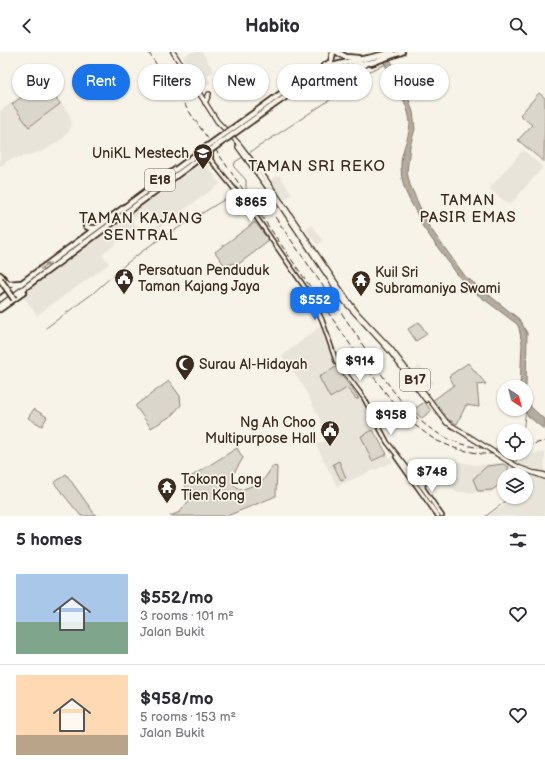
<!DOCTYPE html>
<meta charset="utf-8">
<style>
:root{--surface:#fff;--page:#f7f7f7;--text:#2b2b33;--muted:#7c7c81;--line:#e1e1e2;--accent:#1a73e8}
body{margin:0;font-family:"Balsamiq Sans",sans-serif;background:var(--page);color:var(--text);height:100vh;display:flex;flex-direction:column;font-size:15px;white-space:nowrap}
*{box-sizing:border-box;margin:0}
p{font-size:13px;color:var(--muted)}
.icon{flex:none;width:22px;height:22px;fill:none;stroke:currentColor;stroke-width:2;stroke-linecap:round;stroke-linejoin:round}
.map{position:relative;height:464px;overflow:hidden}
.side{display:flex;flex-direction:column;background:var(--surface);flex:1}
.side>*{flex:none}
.guide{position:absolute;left:12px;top:12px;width:521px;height:36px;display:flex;gap:8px}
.needle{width:26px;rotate:144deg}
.fabs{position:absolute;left:497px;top:328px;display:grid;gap:8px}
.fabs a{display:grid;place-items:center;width:36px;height:36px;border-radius:50%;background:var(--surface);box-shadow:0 1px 3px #0004;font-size:20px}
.price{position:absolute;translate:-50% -34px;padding:0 9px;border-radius:8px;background:#fff;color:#222;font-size:13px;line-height:26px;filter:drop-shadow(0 1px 2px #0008)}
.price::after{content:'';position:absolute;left:50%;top:24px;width:12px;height:9px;margin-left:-6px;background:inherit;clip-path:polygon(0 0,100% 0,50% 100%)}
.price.current{background:var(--accent);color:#fff}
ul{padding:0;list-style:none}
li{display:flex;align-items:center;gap:12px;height:100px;padding:0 16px}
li+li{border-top:1px solid var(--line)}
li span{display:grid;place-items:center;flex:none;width:112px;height:80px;border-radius:0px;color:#555}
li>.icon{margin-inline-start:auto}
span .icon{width:48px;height:48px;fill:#fffc;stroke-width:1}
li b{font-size:17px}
h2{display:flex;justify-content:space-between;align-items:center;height:48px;padding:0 16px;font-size:17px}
.chip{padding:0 14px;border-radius:18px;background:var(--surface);box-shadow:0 1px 3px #0004;font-size:14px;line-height:36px}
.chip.current{background:var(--accent);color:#fff}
header{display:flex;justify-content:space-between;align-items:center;height:52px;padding:0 16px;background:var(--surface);font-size:18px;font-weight:700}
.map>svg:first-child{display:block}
</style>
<header><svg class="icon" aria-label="back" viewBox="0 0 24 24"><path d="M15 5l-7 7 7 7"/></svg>Habito<svg class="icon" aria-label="search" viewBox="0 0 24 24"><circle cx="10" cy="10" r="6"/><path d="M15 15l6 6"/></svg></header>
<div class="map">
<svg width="545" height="464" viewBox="0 0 545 464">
<rect width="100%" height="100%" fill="#f7f3e8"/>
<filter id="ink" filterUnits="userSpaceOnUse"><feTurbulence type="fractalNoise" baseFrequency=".025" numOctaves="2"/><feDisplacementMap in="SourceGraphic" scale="8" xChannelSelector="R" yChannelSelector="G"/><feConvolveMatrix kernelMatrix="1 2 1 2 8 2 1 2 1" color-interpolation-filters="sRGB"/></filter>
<g filter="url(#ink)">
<g fill="#e9e4d9">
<polygon points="191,0 202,0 214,19 207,24 211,30 203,36 183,5"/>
<polygon points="44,27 70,63 72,72 69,79 63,86 44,99 9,108 0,115 0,59"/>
<polygon points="523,98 543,115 510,153 489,137"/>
<polygon points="204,109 220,132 159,176 146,158 132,168 138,175 102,202 109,212 37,263 22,243"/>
<polygon points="279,123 292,142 285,148 271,128"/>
<polygon points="312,173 323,189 317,193 306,177"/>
<polygon points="322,273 334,310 362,348 372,366 369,370 381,393 393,410 337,434 316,393 330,387 302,332 282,304"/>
<polygon points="420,314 434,331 421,335 410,320"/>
<polygon points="545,400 545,464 488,464 516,445 526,445 526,423 513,422 523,403"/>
<polygon points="449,407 474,413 503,411 510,415 508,423 504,423 504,432 490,441 455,440 437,419"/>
</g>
<g fill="#dbd6cb" stroke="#8b8074">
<polygon points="44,29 60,52 29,75 12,52"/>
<polygon points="539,41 545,46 544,110 518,88 532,73 520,63"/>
<polygon points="255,170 269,189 236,214 234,211 225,214 215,200"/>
<polygon points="419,270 427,282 416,289 408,277"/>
<polygon points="468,311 486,332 477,333 479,355 466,353 457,372 445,366 432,349 454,333 449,324"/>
<polygon points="336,315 359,347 356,347 347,336 330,346 319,325"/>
<polygon points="169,329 180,344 181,353 171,364 151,376 136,355 136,353"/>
<polygon points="425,350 431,359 422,366 412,358"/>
<polygon points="34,357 47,365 42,374 28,366"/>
<polygon points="373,378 387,402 372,409 361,384"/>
<polygon points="237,396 243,406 232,424 234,433 241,438 262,430 273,414 277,415 276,444 227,464 170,464 180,460 190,447 184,429"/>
<polygon points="339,409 346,426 341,428 333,412"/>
<polygon points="503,412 509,415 506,423 504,423 503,430 492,438 478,439 473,427 487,414"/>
<polygon points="66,422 96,464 81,464 54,431"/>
</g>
<g fill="#b4aca0" stroke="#84786c">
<path d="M377 0H386L404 33 413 60 415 77 410 94 407 120 410 133 428 173 465 224 519 267 527 281 526 335H520L522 292 519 276 517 272 465 233 423 175C415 153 401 142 401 115 400 101 409 87 410 73 411 54 387 16 377 0Z"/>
<polygon points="526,336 531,355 545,368 545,378 528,364 524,357 526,357"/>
</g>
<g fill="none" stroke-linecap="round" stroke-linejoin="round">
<g stroke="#84786c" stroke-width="1">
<polyline points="249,101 351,34 365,21 386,12"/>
<polyline points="243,105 235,110 234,115 246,128 246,137"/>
<polyline points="46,276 92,242 127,211 152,192 235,141"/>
<polyline points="523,379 526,358"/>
<polyline points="515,412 520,401"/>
<polyline points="510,423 514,414"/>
<polyline points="486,464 511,445"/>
</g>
<defs>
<g id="secondary">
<polyline points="210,107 252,159 310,243 322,268 336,309 364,346 387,390 423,436 442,464"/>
<polyline points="396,405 438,464"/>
<polyline points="423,435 424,428"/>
</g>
<g id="primary">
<polyline points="173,0 217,69 239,92 265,126 346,246 358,262 391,297 447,371"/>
<polyline points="205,51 209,42"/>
<polyline points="238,95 281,154 345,250 389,298 426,348"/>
<polyline points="446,370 459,378"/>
<polyline points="508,409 520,416 545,425"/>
<polyline points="536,421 545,423"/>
</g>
<g id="highway">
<polyline points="337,0 346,5 358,6"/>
<polyline points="371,11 402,0"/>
<polyline points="324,14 331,10 333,0"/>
<polyline points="325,24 330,23 336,26 337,31 333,37"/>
<path d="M331 40C347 32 345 20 364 13"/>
<path d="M268 51C287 37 307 23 329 15 350 8 371 7 392 0"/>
<path d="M271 55C306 30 329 15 374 10"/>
<polyline points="201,107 207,105 210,107 210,103"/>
<polyline points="86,174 90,176 95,176"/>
<polyline points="0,223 8,232 20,231"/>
<polyline points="0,247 205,96"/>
<polyline points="0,254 208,100"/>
<polyline points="0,257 24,240"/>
</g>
</defs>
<use href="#secondary" stroke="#3b2a1e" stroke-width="6"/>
<use href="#primary" stroke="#3b2a1e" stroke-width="6"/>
<use href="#highway" stroke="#3b2a1e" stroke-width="8"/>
<use href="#secondary" stroke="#f7f3e8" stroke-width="3"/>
<use href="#primary" stroke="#f7f3e8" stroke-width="3.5"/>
<use href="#highway" stroke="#f7f3e8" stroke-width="4.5"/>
<g stroke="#3b2a1e" stroke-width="1" stroke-dasharray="6 3" stroke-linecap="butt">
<polyline points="148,0 363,311 405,366 435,388 457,397 482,402 519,401"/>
<path d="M275 165C300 201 326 238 351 275 389 331 416 396 497 397"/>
<polyline points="526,394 545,389"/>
</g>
<defs>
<polyline id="primary-bridge" points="459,378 508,409"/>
<g id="highway-bridge">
<polyline points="205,96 268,51"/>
<polyline points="208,100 271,55"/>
<polyline points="0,227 14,247"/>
</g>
</defs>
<use href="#primary-bridge" stroke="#3b2a1e" stroke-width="6" stroke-linecap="butt"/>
<use href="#highway-bridge" stroke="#3b2a1e" stroke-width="8" stroke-linecap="butt"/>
<use href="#primary-bridge" stroke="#f7f3e8" stroke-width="3.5"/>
<use href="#highway-bridge" stroke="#f7f3e8" stroke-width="4.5"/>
</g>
<defs><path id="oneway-solid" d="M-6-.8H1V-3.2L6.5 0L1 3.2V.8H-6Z"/></defs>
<use fill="#998e83" href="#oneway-solid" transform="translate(45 214) rotate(-36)"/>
</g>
<defs>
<symbol id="university-pin" viewBox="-11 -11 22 30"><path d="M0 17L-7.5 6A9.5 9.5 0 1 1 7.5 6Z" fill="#3b2a1e" stroke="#f7f3e8"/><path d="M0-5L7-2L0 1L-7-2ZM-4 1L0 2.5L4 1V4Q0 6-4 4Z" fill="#fff"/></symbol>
<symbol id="civic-pin" viewBox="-11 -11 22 30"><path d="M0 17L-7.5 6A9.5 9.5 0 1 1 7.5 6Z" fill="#3b2a1e" stroke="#f7f3e8"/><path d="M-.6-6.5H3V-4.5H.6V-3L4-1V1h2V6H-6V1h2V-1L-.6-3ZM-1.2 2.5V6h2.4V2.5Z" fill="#fff"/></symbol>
<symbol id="temple-pin" viewBox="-11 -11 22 30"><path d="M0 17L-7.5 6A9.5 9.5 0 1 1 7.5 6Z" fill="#3b2a1e" stroke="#f7f3e8"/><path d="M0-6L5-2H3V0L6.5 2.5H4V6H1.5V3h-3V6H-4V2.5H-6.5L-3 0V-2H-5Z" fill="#fff"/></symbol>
<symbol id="mosque-pin" viewBox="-11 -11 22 30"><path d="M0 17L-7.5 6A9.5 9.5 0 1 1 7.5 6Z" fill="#3b2a1e" stroke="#f7f3e8"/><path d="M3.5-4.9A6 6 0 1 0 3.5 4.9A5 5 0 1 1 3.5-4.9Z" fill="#fff"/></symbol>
</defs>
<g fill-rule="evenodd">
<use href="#university-pin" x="192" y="90" width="22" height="30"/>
<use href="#civic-pin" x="113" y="215" width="22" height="30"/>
<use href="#temple-pin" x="350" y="217" width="22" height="30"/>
<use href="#mosque-pin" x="174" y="301" width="22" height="30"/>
<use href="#civic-pin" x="319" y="367" width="22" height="30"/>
<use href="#temple-pin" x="156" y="424" width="22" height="30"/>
</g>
<g text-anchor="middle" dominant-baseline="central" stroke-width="3.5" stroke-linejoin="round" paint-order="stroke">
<g fill="#f7f3e8" stroke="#73665b" stroke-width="1">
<rect x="145" y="117" width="30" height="22" rx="3"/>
<rect x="400" y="317" width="30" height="22" rx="3"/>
</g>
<g font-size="13" font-weight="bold" fill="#3b2a1e">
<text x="160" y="128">E18</text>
<text x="415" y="328">B17</text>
</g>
<g font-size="14" fill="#3b2a1e" stroke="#f7f3e8" text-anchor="start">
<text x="189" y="101" text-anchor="end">UniKL Mestech</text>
<text x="138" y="218">Persatuan Penduduk<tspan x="138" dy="16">Taman Kajang Jaya</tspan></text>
<text x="375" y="220">Kuil Sri<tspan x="375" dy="16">Subramaniya Swami</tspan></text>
<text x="199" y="312">Surau Al-Hidayah</text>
<text x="316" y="370" text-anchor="end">Ng Ah Choo<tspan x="316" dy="16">Multipurpose Hall</tspan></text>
<text x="181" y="427">Tokong Long<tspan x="181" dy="16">Tien Kong</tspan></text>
</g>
<g font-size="15" letter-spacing="1" fill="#3b2a1e" stroke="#f7f3e8">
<text x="317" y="114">TAMAN SRI REKO</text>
<text x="468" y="148">TAMAN<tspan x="468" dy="17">PASIR EMAS</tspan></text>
<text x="141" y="166">TAMAN KAJANG<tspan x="141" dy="17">SENTRAL</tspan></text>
</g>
</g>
</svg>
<div class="fabs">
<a><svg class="needle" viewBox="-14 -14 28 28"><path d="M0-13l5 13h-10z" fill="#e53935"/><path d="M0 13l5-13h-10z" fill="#7c7c81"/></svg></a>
<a><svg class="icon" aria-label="locate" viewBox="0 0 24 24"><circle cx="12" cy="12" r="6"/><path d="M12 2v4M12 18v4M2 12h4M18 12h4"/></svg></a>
<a><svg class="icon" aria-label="layers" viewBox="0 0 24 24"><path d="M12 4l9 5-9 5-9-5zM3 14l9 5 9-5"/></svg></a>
</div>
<b class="price" style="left:251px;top:171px">$865</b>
<b class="price current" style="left:315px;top:269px">$552</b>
<b class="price" style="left:360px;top:330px">$914</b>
<b class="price" style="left:391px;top:384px">$958</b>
<b class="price" style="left:432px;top:441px">$748</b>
<div class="guide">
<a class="chip">Buy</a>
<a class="chip current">Rent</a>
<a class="chip">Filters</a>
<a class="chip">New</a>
<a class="chip">Apartment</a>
<a class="chip">House</a>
</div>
</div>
<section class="side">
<h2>5 homes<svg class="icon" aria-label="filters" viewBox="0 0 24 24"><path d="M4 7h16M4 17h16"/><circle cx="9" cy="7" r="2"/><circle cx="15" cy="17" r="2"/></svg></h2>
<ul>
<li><span style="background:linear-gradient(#a9c7e8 60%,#7fa58c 0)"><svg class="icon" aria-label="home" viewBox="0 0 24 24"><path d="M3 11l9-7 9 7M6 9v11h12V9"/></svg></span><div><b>$552/mo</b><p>3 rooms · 101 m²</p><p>Jalan Bukit</p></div><svg class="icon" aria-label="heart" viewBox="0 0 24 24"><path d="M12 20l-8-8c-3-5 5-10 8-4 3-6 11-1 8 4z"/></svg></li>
<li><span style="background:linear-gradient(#ffd9b3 75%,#b9a48a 0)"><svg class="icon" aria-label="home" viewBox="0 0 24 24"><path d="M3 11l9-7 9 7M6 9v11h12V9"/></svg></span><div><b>$958/mo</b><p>5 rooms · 153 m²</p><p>Jalan Bukit</p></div><svg class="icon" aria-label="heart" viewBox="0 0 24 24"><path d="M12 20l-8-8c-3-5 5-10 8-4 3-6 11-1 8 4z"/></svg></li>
</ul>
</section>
